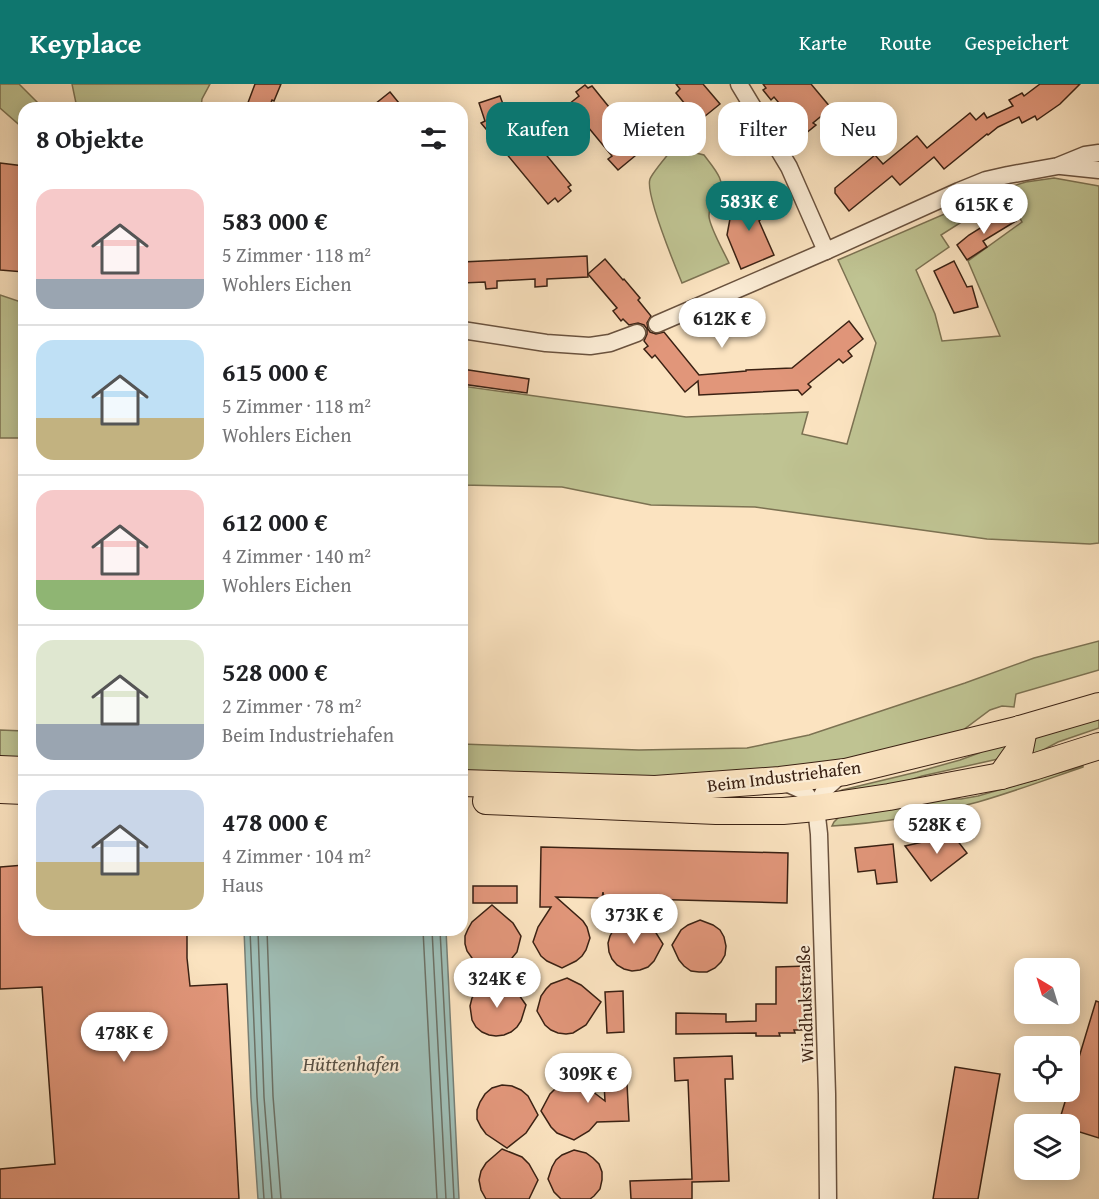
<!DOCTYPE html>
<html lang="de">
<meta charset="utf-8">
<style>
:root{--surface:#fff;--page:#f2f2f2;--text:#202124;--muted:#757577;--line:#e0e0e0;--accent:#0f766e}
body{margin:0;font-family:"Gentium Book Plus",serif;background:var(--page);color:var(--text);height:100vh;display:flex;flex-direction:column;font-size:22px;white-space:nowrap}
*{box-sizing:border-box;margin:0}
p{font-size:20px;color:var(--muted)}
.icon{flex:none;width:33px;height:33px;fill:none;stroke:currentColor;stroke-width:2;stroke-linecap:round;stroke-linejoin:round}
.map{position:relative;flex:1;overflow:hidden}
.panel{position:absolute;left:18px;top:18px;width:450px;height:834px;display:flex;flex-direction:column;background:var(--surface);border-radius:18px;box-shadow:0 3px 15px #0003}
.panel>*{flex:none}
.guide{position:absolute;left:486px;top:18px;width:522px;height:54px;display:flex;gap:12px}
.needle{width:39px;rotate:322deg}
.tools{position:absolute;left:1014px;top:874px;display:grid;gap:12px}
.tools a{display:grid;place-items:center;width:66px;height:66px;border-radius:12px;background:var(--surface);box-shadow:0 3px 15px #0003;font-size:30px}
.price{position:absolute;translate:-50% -51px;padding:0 14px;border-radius:21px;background:#fff;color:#222;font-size:20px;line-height:39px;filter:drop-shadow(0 2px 3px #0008)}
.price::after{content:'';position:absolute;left:50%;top:36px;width:18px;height:14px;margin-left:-9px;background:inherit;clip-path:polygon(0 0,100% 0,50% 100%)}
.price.selected{background:var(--accent);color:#fff}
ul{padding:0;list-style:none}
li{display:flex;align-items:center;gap:18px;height:150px;padding:0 18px}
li+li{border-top:2px solid var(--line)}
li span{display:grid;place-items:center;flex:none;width:168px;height:120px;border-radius:18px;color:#555}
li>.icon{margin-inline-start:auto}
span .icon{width:72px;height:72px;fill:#fffc;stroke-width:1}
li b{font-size:26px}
h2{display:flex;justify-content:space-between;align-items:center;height:72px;padding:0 18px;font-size:26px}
.tag{padding:0 21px;border-radius:18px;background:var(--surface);box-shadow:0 3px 15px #0003;font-size:21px;line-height:54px}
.tag.selected{background:var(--accent);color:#fff}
header{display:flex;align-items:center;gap:36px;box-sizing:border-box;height:84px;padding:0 30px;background:var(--accent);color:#fff}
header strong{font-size:28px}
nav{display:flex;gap:33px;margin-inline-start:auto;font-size:21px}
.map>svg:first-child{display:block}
</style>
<header>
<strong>Keyplace</strong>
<nav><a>Karte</a><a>Route</a><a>Gespeichert</a></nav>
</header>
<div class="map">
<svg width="1099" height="1115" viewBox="0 0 1099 1115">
<rect width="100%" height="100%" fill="#fbe3c0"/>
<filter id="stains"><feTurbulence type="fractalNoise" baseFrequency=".00333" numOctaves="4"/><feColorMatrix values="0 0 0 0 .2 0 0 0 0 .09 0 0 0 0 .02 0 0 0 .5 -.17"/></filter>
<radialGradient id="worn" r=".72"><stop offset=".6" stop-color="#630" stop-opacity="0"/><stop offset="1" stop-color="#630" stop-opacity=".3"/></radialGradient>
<g fill="#bfc392" stroke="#7c7252" stroke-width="1.5">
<polygon points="0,0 19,0 43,24 24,24 24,45 0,24"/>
<polygon points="72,0 210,0 202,15 201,24 77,24"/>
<path d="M683 60 696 69 704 71C712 82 728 98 719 112 713 121 709 119 709 132 709 142 724 168 729 179L682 199C675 182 645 109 650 95 653 88 670 68 676 61Z"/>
<polygon points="1054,94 1099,102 1099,459 1090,460 987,455 755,423 651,421 562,403 462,401 462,302 686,333 808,328 802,350 847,360 876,259 838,176 963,122 968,134 941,151 949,163 916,186 935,230 942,257 1000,252 968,177 1022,138 1003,105 1026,98"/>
<polygon points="0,211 24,219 24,354 0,354"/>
<polygon points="1099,557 1099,586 1016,610 1014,623 1002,622 990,626 959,649 820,683 642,694 462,687 462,660 639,666 747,664 809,651 965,599 1034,574"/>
<polygon points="1099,628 1099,644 1058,658 1030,673 1035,648"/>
<polygon points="0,646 24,647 24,676 0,675"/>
<polygon points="1013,657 998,675 922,692 889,703 838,708 842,706 917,688 960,676 979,669 993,661"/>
<path d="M1083 682V683C1048 695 1013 708 978 718 930 731 881 739 832 742L834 738 839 733 931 715H961L978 712Z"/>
</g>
<polygon fill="#9fbeb6" stroke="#777f75" stroke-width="1.5" points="244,846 446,846 459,1115 258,1115 251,1014"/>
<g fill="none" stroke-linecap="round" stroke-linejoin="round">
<g stroke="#6c7064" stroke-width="1.5">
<polyline points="250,846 257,1013 264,1115"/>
<polyline points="258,846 264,1013 272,1115"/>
<polyline points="267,846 273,1012 281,1115"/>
<polyline points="423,846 437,1115"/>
<polyline points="432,846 446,1115"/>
<polyline points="440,846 454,1115"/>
</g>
</g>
<g fill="#e1967a" stroke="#3a2113" stroke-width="1.5">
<polygon points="255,0 281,0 274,17 272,16 269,24 246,24"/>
<polygon points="676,0 703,0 720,20 699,37 676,9 680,5"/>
<polygon points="763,0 811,0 831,24 813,39 816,41 805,50 774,13 771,16 763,6 766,4"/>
<polygon points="1040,0 1080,0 1060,20 1037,36 1035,32 1022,39 1019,33 998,43 988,51 987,50 944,85 934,73 900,101 892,92 849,127 835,109 835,104 875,71 883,80 917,52 927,64 970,29 976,36 984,29 987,34 1013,22 1009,16 1022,9 1024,12"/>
<polygon points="585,1 588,4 592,2 634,54 632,56 641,67 618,86 608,75 612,72 569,20 579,12 576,8"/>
<polygon points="390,8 403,24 370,24"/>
<polygon points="500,12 507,31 511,28 571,101 568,103 571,107 558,118 555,114 548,120 481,39 485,37 479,19"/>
<polygon points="0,79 24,82 24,188 0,186"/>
<polygon points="749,108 769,128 759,137 774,171 741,185 727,151 732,124"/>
<polygon points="1009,126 1016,137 983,157 987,163 967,176 957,161 969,151"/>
<polygon points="587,172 588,193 547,195 547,202 535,203 535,195 497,197 497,204 486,205 485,198 462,199 462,178"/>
<polygon points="605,175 623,196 624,195 640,214 638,216 651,232 647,239 648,245 650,248 656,250 664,248 699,291 746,287 746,286 792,284 849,237 863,255 848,267 852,272 843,279 839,275 808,300 811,303 802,311 798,306 699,311 698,297 685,308 655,271 652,274 644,265 648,262 644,257 647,250 647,245 644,241 638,239 629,241 623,235 621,237 613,227 617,224 588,190"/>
<polygon points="954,177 967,203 972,202 978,223 954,229 934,187"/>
<polygon points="462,285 529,295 527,309 462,300"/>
<polygon points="953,751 967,769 931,797 905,762"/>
<polygon points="893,760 897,798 877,800 875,786 858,788 855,764"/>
<polygon points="541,763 788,769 787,819 604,814 603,808 602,814 556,813 583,837 587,843 590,854 586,866 582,872 576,877 562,884 547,877 541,872 533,858 538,843 551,823 540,823"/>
<polygon points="24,781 24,846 187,846 187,874 190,902 227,900 239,1115 0,1115 0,1085 55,1080 42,903 0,905 0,783"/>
<rect x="473" y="802" width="44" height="17"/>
<polygon points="492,821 513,839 521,852 517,868 512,874 506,879 492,886 477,879 472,874 467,867 465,860 465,852 468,845 472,838"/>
<polygon points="633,835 646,839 653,844 663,860 654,877 648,883 640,886 632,887 624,885 617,881 612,875 609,868 608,859 610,852 614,845 621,839"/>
<polygon points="700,836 713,841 720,846 724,853 726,862 725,871 721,878 715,884 707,888 699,888 691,887 684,882 679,876 672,861 681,846 688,841"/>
<polygon points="807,882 808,946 794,946 795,949 779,949 780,952 756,952 756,949 676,950 676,929 726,930 726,938 756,937 756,920 776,920 776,883"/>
<polygon points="567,894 581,901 601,918 586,941 573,949 566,950 558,949 551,946 545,941 537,927 541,912 546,905 551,900"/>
<polygon points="496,896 511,903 517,908 526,921 521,937 517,943 511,948 504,951 496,952 489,951 482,948 476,943 472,936 470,922 472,914 476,908 482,903"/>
<polygon points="623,907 624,948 607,949 605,908"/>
<polygon points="1096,917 1099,918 1099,1054 1070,1045 1070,1041 1058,1041 1068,1008 1070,1008 1070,1003"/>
<polygon points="732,972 733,995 725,995 729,1097 692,1098 692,1115 631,1115 630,1097 692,1095 688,996 675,997 674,974"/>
<polygon points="626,981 629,1037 597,1038 589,1047 574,1056 557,1049 551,1043 541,1027 550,1010 557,1003 565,999 575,998 584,1001 605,1017 603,982"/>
<polygon points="955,983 1000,990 978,1115 933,1115"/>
<polygon points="502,1001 512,1002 521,1006 528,1012 538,1031 526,1049 507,1064 486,1050 481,1043 477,1035 477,1026 480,1018 485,1010 492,1004"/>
<polygon points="502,1065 522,1073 529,1080 538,1096 529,1115 486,1115 481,1106 479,1096 481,1087 486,1079"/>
<polygon points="574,1066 586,1069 593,1074 599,1080 602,1088 602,1096 600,1105 594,1112 590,1115 561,1115 554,1108 548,1095 552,1083 556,1076 562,1071"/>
</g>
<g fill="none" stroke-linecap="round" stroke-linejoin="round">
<defs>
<g id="street">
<polyline points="739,0 789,83 826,167"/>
<polyline points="1061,82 1099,86"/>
<polyline points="657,240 826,167 959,107 986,96 1008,91 1058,82 1085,71 1099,69"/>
<polyline points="462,246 546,259 590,262 610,259 637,249"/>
<polyline points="784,698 804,707 816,724 819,750 827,1010 828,1115"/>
<polyline points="816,724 825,705 844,688"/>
</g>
<g id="primary">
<polyline points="0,685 24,686"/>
<polyline points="1001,692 1020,665 1023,650 1020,645"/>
<polyline points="462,699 655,705 780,696 845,688 1020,645 1099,622"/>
<polyline points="0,706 24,707"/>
<polyline points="486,717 716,727 783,727 816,724 889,713 1001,692 1033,683 1099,662"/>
</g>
</defs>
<use href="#street" stroke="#6a523e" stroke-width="19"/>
<use href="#primary" stroke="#3a2113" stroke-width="28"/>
<use href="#street" stroke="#fcedd6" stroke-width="16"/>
<use href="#primary" stroke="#fbe3c0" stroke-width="26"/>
</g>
<g text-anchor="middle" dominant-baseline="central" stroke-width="4.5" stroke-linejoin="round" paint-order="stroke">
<g font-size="18" fill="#3a2113" stroke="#fcedd6">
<text transform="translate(784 692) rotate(-7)">Beim Industriehafen</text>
<text transform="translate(805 920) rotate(-92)">Windhukstraße</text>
</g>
<g font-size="20" font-style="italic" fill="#585044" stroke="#fcedd6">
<text x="351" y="979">Hüttenhafen</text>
</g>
</g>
<rect width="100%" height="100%" filter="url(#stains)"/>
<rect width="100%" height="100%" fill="url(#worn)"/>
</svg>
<div class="tools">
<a><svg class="needle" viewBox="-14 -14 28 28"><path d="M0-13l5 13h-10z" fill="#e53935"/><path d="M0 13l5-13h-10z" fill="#757577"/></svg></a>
<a><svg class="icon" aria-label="locate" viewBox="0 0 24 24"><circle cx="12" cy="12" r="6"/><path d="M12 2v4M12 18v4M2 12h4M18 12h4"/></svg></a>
<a><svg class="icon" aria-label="layers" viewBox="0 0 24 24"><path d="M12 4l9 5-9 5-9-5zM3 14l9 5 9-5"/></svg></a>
</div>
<b class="price selected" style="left:749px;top:148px">583K €</b>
<b class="price" style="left:984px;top:151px">615K €</b>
<b class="price" style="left:722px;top:265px">612K €</b>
<b class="price" style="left:937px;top:771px">528K €</b>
<b class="price" style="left:634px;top:861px">373K €</b>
<b class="price" style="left:497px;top:925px">324K €</b>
<b class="price" style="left:124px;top:979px">478K €</b>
<b class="price" style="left:588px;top:1020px">309K €</b>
<div class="guide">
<a class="tag selected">Kaufen</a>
<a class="tag">Mieten</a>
<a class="tag">Filter</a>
<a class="tag">Neu</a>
</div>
<section class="panel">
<h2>8 Objekte<svg class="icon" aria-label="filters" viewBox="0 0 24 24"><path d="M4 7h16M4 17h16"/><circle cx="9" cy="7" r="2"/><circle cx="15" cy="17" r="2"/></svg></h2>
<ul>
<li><span style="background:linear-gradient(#f6c9c9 75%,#9aa5b1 0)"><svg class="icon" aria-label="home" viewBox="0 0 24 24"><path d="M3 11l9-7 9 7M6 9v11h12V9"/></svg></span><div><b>583 000 €</b><p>5 Zimmer · 118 m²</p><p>Wohlers Eichen</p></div></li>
<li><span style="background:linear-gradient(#bfe0f5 65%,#c2b280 0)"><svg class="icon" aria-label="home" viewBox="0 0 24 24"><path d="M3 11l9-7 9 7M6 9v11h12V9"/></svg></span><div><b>615 000 €</b><p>5 Zimmer · 118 m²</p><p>Wohlers Eichen</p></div></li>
<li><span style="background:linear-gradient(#f6c9c9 75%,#8fb573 0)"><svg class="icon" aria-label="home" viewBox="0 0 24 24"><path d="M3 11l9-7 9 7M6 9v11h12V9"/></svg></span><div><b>612 000 €</b><p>4 Zimmer · 140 m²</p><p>Wohlers Eichen</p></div></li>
<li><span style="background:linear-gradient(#dfe7d0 70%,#9aa5b1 0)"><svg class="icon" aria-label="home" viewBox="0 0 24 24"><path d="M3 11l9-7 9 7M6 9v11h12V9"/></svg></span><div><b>528 000 €</b><p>2 Zimmer · 78 m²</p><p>Beim Industriehafen</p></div></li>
<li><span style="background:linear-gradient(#c9d6e8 60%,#c2b280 0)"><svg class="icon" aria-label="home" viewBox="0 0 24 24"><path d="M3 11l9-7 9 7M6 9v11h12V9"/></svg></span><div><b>478 000 €</b><p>4 Zimmer · 104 m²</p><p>Haus</p></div></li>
</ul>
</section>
</div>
